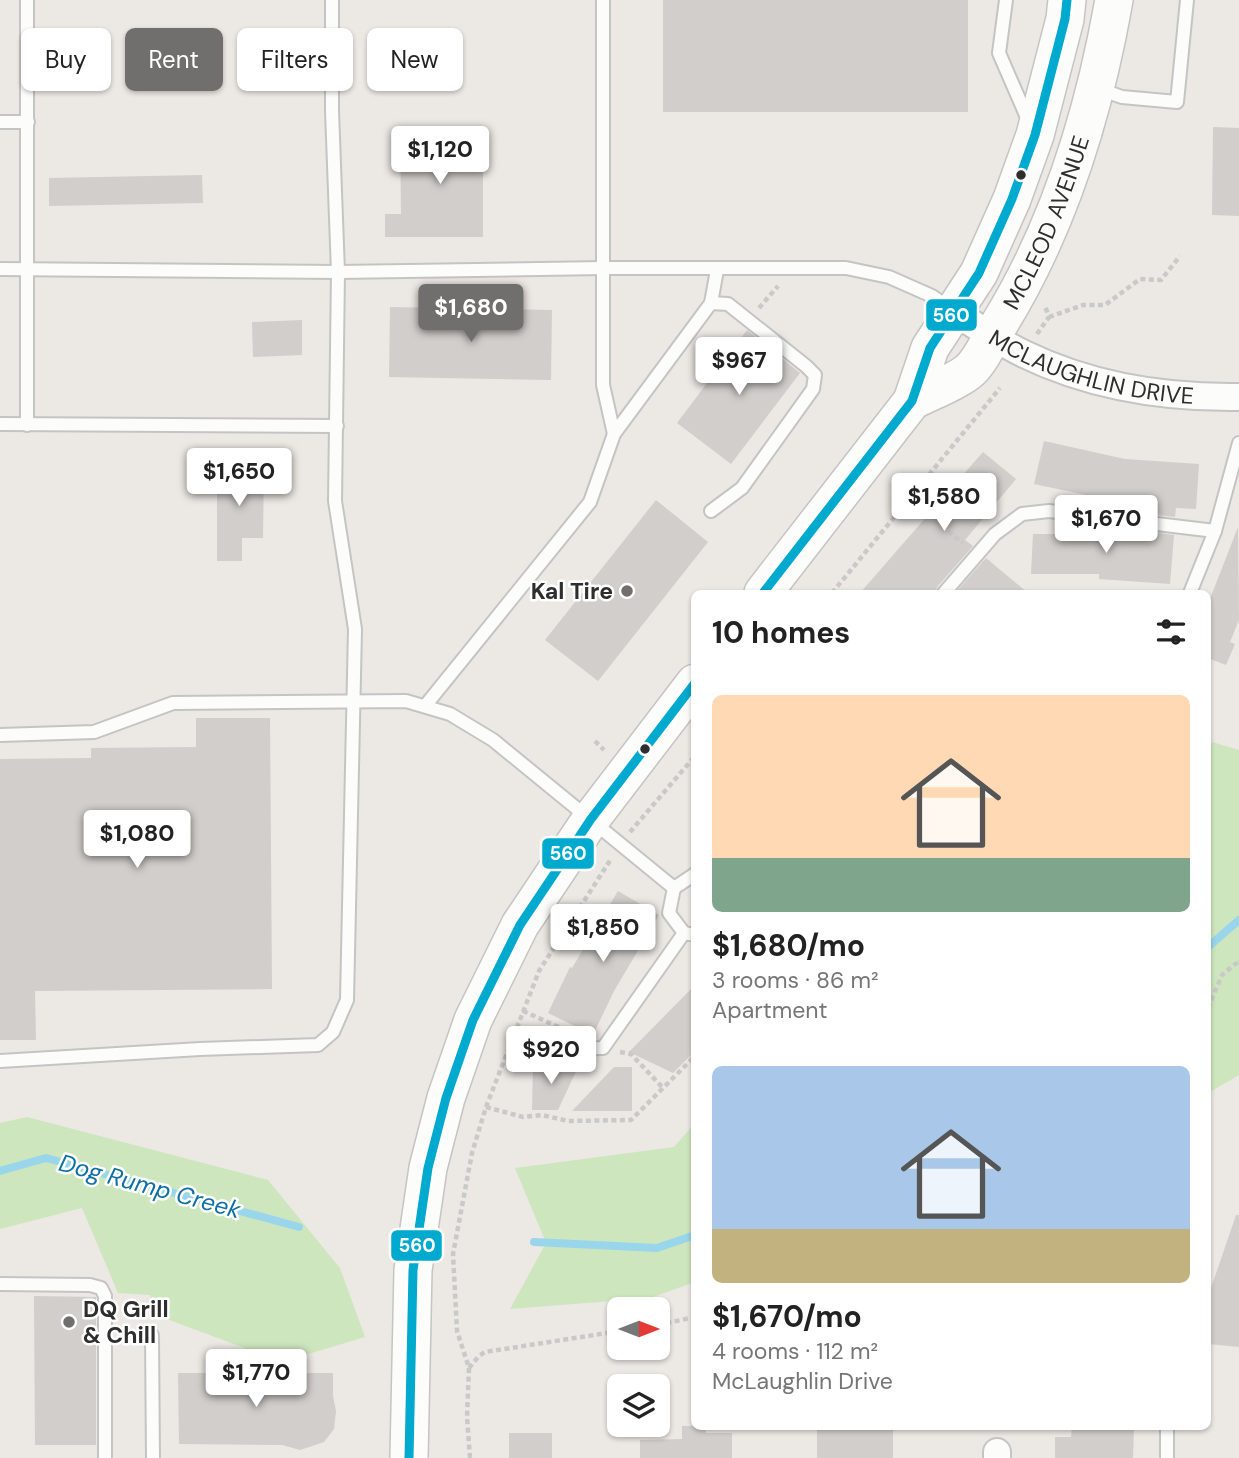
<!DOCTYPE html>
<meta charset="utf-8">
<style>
:root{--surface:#fff;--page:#f2f2f2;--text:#222;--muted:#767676;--accent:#706f6e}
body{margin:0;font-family:"DM Sans",sans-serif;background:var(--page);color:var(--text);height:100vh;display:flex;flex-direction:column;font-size:26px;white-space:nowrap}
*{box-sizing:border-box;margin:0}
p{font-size:23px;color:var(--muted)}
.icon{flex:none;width:38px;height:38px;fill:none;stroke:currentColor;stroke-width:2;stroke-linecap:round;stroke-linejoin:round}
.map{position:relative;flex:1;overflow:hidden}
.side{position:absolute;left:691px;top:590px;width:520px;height:840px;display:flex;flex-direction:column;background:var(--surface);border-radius:10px;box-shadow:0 2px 5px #0004}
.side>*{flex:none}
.top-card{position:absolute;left:21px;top:28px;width:565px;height:63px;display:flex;gap:14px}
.needle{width:46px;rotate:90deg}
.controls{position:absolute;left:607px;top:1297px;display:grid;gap:14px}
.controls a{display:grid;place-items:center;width:63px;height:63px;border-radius:10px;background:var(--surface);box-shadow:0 2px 5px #0004;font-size:35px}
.price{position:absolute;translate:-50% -60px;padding:0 16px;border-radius:7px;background:#fff;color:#222;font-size:23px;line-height:46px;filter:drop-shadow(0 2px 4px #0008)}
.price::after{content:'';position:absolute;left:50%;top:42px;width:21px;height:16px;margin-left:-10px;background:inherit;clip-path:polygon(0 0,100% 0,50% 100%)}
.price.selected{background:var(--accent);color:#fff}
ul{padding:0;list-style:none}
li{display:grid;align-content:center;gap:14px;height:371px;padding:0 21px}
li span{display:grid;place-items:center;height:217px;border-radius:10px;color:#555}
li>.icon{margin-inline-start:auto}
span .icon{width:126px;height:126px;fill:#fffc;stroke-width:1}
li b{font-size:30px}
h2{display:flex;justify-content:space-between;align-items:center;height:84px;padding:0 21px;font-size:30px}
.pill{padding:0 24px;border-radius:10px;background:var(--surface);box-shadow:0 2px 5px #0004;font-size:24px;line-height:63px}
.pill.selected{background:var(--accent);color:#fff}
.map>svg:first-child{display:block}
</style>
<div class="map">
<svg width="1239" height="1458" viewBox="0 0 1239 1458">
<rect width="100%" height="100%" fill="#ece8e4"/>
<g fill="#cee6be">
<polygon points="1212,742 1239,750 1239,1075 1208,1093 1208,753"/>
<polygon points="27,1117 268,1180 340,1268 365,1337 282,1362 156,1315 150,1295 118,1293 82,1208 0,1229 0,1123"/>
<polygon points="695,1123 695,1282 650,1298 510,1309 546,1243 515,1168 674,1147"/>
</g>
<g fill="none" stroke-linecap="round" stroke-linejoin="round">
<g stroke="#99d6ec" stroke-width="8">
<polyline points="1208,947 1239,920"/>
<polyline points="0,1171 46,1158 299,1227"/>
<polyline points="534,1242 657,1248 695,1235"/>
</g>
</g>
<g fill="#d1cecb">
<rect x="663" y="0" width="305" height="112"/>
<polygon points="1213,127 1239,128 1239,216 1212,215"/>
<polygon points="400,131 483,131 483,237 385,237 385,214 401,214"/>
<polygon points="202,175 203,203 49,206 49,178"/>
<polygon points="390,307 552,310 551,380 389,377"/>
<polygon points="302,320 302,355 253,357 252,322"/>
<polygon points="747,330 800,373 731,464 677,423"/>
<polygon points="1044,441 1125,459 1199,464 1196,509 1176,508 1175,517 1104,509 1105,499 1034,484"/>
<polygon points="983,452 1016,479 965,540 973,546 937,587 935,593 860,593"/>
<polygon points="217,465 264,465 263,538 242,538 242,561 217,561"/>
<polygon points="656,500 708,542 598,681 545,640"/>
<polygon points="1103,526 1174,535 1170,584 1099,579 1099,574 1031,574 1033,534 1102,534"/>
<polygon points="1238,527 1239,620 1230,642 1235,644 1226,665 1208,658 1208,604"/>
<polygon points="986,558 1028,593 955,593"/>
<polygon points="196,718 270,718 272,989 35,991 36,1040 0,1040 0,759 91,758 91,748 196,747"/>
<polygon points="618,891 659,915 614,991 593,1035 548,1013 570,967 572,968"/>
<polygon points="695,985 695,1051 673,1073 629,1052"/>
<polygon points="533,1066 578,1067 558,1110 532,1110"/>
<polygon points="614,1067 632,1067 632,1111 572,1111"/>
<polygon points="1236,1215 1239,1215 1239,1347 1208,1344 1208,1297"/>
<polygon points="34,1296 96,1297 96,1445 35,1445"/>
<polygon points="178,1373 333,1373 333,1396 336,1411 334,1429 324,1442 300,1450 282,1445 179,1444"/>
<polygon points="682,1426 706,1426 706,1433 732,1433 732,1458 640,1458 640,1440 682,1439"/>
<polygon points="817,1426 893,1428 893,1458 817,1458"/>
<polygon points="1072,1426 1134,1426 1133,1458 1055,1458 1055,1437 1071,1437"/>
<rect x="509" y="1433" width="43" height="25"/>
</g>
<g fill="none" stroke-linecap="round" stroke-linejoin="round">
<defs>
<g id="lane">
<polyline points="27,0 27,425"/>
<polyline points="603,0 603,385 614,434"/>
<polyline points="1006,0 999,53 1029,122"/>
<polyline points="1099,89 1122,97 1177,102 1187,0"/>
<polyline points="0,122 28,122"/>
<polyline points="0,269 338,272 603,268 846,268 889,277 932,296 952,310"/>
<polyline points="711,303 728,304 806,366 815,375 813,389 742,488 711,511"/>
<polyline points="0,424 337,426"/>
<polyline points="944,593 995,534 1022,514 1049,511 1215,531"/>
<polyline points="1190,593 1215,531 1239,443"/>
<polyline points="425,706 590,502 614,434 711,303 717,270"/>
<polyline points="0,735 94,732 173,703 406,701 450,714 493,740 674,888"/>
<polyline points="695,874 674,888 669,913 684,933 695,935"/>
<polyline points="542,1050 603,1048 684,933"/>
<polyline points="0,1061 200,1049 318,1045 333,1032 347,1000 355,629 335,501 338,272 332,111 332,0"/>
<polyline points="0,1284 90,1285 101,1288 105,1296 105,1458"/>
<polyline points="152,1335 153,1458"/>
<polyline points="1167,1426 1167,1458"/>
</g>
<g id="street">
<path id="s1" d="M955 312C977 327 1000 342 1024 354 1090 386 1166 398 1239 397"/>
<polyline points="997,1452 997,1458"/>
</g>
<g id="secondary">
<path id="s2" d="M912 401C927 393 958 381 969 371 980 362 991 338 998 326 1059 228 1094 113 1114 0"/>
<polyline points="763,593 912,401 930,348 979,273 1012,199 1035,135 1065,19 1067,0"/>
<polyline points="409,1458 413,1270 428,1168 446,1098 473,1020 520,925 591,819 695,683"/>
</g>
</defs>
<use href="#lane" stroke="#c5c4c5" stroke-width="16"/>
<use href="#street" stroke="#c5c4c5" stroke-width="30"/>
<use href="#secondary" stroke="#c5c4c5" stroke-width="40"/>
<g stroke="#c9c9c8" stroke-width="4.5" stroke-dasharray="5 3.5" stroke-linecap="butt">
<polyline points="759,308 778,286"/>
<polyline points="1049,317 1083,305 1105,305 1140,279 1161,280 1180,256"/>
<polyline points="1037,334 1049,317 1045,306"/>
<polyline points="908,500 963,543"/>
<polyline points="832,593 1000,388"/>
<polyline points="595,741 604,750"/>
<polyline points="630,832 695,756"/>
<polyline points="1208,1008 1222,975 1239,961"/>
<polyline points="523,1011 563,1029"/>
<polyline points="620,1052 631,1054 663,1088"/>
<polyline points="486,1107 523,1117 542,1115 568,1121 631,1120 695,1056"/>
<polyline points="658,1325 695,1317"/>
<polyline points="469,1368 479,1356 485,1352 620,1331"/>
<polyline points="470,1458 467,1417 469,1368 457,1331 453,1254 472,1153 486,1107 539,971 611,859"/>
</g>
<use href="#lane" stroke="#fcfcfb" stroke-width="12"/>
<use href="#street" stroke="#fcfcfb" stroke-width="26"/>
<use href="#secondary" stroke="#fcfcfb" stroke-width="37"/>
<defs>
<g id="bus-1">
<polyline points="763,593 912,401 930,348 979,273 1012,199 1035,135 1065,19 1067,0"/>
<polyline points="409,1458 413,1270 428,1168 446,1098 473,1020 520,925 591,819 695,683"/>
</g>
</defs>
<use href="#bus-1" stroke="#fff" stroke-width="14"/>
<use href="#bus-1" stroke="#00a9ce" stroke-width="9"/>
</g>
<g fill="#2e2e2e" stroke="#fff" stroke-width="2.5">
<circle cx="1021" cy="175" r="6"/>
<circle cx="645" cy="749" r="6"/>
</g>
<g fill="#706f6e" stroke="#fff" stroke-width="2.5">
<circle cx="627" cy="591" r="7"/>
<circle cx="69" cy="1322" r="7"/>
</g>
<g text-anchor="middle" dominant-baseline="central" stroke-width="5" stroke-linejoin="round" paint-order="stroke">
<g font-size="23" fill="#2e2e2e" stroke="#fff">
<text stroke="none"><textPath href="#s2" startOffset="233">MCLEOD AVENUE</textPath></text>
<text stroke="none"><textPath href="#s1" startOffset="150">MCLAUGHLIN DRIVE</textPath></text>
</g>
<g font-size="23" font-weight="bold" fill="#2e2e2e" stroke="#fff" text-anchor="end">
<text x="613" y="591">Kal Tire</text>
<text x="83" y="1309" text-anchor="start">DQ Grill<tspan x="83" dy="26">&amp; Chill</tspan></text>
</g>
<g font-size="24" font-style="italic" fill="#0d6fa3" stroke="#fff">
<text transform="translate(150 1186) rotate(15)">Dog Rump Creek</text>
</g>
</g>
<g stroke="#fff" stroke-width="2.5">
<rect x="925" y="298" width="53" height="34" rx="7" fill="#00a9ce"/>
<rect x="541" y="837" width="54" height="33" rx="7" fill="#00a9ce"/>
<rect x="390" y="1229" width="53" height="33" rx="7" fill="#00a9ce"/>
</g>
<g font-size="19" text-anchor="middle" font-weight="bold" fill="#fff">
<text x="951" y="322">560</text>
<text x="568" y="860">560</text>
<text x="417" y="1252">560</text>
</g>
</svg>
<div class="controls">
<a><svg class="needle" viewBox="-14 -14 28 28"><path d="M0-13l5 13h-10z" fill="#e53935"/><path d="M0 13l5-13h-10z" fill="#767676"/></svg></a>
<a><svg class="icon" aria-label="layers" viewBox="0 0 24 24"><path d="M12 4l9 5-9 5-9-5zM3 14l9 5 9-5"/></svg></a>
</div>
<b class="price" style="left:440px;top:186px">$1,120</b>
<b class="price selected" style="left:471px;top:344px">$1,680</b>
<b class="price" style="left:739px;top:397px">$967</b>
<b class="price" style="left:239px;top:508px">$1,650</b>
<b class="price" style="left:944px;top:533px">$1,580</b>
<b class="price" style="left:1106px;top:555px">$1,670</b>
<b class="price" style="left:137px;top:870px">$1,080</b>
<b class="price" style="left:603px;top:964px">$1,850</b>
<b class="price" style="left:551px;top:1086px">$920</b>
<b class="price" style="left:256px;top:1409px">$1,770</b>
<div class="top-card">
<a class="pill">Buy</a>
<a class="pill selected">Rent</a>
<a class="pill">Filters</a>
<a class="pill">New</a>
</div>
<section class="side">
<h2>10 homes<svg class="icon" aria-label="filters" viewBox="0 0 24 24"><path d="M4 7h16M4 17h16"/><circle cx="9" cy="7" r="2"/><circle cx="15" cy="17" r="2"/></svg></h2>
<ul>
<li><span style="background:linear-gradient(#ffd9b3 75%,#7fa58c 0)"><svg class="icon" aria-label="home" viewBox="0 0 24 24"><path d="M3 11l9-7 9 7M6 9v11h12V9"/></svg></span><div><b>$1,680/mo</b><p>3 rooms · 86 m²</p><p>Apartment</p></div></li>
<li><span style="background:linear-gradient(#a9c7e8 75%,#c2b280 0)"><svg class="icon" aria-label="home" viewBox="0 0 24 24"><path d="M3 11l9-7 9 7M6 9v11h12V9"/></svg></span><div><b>$1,670/mo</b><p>4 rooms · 112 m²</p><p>McLaughlin Drive</p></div></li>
</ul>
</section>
</div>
